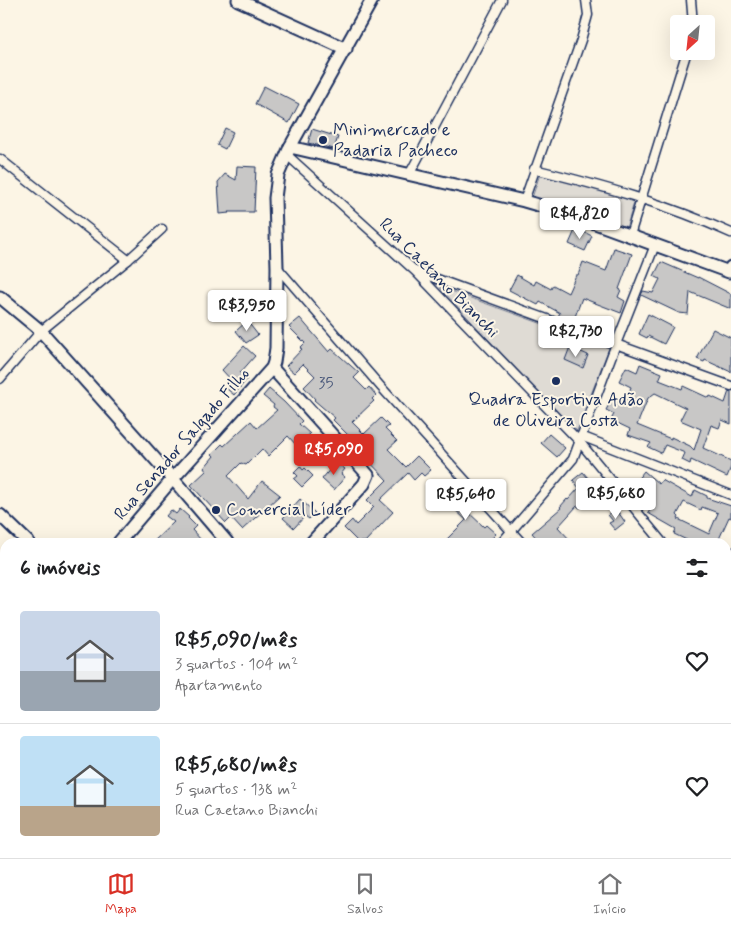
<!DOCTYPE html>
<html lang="pt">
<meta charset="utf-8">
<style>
:root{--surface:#fff;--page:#f6f6f6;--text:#202124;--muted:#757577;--line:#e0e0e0;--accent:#d93025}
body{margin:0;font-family:Mynerve,sans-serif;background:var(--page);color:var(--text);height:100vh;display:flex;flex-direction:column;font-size:19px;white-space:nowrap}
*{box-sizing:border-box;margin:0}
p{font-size:16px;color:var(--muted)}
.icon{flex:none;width:28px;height:28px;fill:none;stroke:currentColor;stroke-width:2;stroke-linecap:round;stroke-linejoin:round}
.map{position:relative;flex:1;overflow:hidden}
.side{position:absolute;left:0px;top:538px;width:731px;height:321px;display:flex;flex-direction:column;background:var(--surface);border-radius:15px 15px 0 0;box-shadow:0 5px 20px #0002}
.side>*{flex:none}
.needle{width:32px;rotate:207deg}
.tools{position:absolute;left:670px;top:15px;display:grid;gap:10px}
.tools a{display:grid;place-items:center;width:45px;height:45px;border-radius:5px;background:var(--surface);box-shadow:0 5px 20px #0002;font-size:25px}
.price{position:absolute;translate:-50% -42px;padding:0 11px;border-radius:5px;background:#fff;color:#222;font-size:16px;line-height:32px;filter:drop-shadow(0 1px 2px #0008)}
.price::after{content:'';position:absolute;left:50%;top:30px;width:15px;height:11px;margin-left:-8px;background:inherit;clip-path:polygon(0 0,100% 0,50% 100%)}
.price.active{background:var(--accent);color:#fff}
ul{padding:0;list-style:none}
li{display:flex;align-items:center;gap:15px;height:125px;padding:0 20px}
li+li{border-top:1px solid var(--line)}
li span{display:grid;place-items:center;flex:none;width:140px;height:100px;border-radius:5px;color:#555}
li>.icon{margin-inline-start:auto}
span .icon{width:60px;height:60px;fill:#fffc;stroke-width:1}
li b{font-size:21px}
h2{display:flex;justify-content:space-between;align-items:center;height:60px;padding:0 20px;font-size:21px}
.tab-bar{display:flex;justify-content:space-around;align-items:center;height:70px;border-top:1px solid var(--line);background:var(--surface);font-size:14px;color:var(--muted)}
.tab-bar a{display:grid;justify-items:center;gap:2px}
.tab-bar .active{color:var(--accent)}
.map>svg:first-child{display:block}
</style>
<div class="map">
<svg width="731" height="858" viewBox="0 0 731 858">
<rect width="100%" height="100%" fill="#fcf5e5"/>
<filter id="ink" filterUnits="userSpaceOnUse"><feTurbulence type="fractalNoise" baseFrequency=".02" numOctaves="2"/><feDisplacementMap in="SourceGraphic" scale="10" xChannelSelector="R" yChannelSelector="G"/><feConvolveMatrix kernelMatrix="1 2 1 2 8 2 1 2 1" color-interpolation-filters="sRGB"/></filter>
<g filter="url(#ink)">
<g fill="#dfdbd4" stroke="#7d8599">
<polygon points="540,174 635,200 626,228 532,198"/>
<polygon points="440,287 609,348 576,433 441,289"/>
<polygon points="256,854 303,854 306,858 259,858"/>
</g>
<g fill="#c8c7c6" stroke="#1b2f5e" fill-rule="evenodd">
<polygon points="264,86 299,104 289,123 255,104"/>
<polygon points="225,128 233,132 225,149 217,145"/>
<polygon points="312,129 338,137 334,149 308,143"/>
<polygon points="237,166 256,167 254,212 228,212 229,213 220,214 218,182 225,174 236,180"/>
<polygon points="576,228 592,236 585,251 569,244"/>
<polygon points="614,248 632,254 619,289 621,290 618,297 625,301 621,313 582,298 573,322 558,316 560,313 540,302 538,305 509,290 517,275 534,285 536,281 551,289 553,285 568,293 576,275 578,275 583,262 606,271"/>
<polygon points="661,262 698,278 698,277 731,294 731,309 690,292 688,314 679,313 641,295 643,291 653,293 660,279 654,276"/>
<polygon points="648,314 673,327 664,344 648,336 647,338 639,334"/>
<polygon points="300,318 329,352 332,349 359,373 354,378 366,390 369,387 376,395 372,399 374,401 352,422 364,434 381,418 389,426 385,429 397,441 388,449 406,467 417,456 431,470 424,476 421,473 414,480 408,473 380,500 393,512 365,542 358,542 344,528 352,520 356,525 374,507 367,500 387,480 361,453 364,451 333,420 335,418 314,400 315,399 304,387 315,376 303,364 294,373 286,366 302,349 300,348 305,343 289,327"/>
<polygon points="247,321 258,335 246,343 236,331"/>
<polygon points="713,329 731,338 731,372 705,360 704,362 697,359"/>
<polygon points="244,346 255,356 240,373 247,379 234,395 227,389 233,382 222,370"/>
<polygon points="570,347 588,355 583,368 565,360"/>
<path d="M640 364 662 373 659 380 682 389 683 386 709 398 710 396 725 403 729 391 731 392V424L722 420 719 428 711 425 703 448 731 461V467L727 477 691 460 690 464 682 460 685 453 665 445 661 453 648 447 651 443 628 435 630 429 611 420 614 414 606 410 612 399 624 405 631 387 619 381 626 367 637 372ZM655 393 686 408 680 420 701 429 694 450 690 446 671 437V439L637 425 648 398Z"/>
<polygon points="269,389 284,402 302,421 299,424 310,434 297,446 288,436 268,456 262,449 246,465 241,463 228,476 248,499 262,481 280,495 242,530 231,518 226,523 191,485 206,471 204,468 214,456 212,454 222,444 224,446 251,421 257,428 277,410 273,407 274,405 263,396"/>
<polygon points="549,434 565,448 557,457 541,443"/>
<polygon points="336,462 345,469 341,474 345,477 334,490 322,479"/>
<polygon points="300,466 303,470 305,468 313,476 302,487 294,479 298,476 294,472"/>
<path d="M644 471 659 484 662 480 692 497 695 490 707 496V498L731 506V518L729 517 719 539 725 542H691L674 534 676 529 648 513 652 507 640 499 644 494 633 485ZM684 502 701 510 702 507 718 513 709 534 678 519 679 517 677 515Z"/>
<polygon points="583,472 598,490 580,508 577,506 558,527 572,542 540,542 532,533 561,508 560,507 567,499 568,500 579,488 573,480"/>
<polygon points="440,479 466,504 463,506 467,511 484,527 486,525 496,534 488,542 444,542 466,520 451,506 454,503 435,484"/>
<polygon points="300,499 315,513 309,519 305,516 294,528 283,518"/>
<polygon points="180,509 189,517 188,518 196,526 192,530 203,542 153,542 174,522 166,516 171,510 176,514"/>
<polygon points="616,509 625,522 615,530 609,523 613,521 608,515"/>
</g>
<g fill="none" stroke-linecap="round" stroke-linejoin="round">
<defs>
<g id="street">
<polyline points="691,0 693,24"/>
<polyline points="286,154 415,271 579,441 662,542"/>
<polyline points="0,159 128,260"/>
<path d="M534 169C603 186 667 204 731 233"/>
<polyline points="409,175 502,0"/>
<polyline points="524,201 581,40 588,15 586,0"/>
<polyline points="630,235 687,51"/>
<polyline points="277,267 381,387 521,542"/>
<polyline points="418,272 731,386"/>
<polyline points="0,379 41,331 128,260 162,229"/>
<polyline points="581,436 731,495"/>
<polyline points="502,542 573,459 616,344 655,245"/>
<polyline points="726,565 731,552"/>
<polyline points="726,620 731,626"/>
<polyline points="726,791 731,795"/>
<polyline points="638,854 642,858"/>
</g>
<g id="secondary">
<polyline points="238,0 346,49"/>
<polyline points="290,147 524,201 576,216 729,272 731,267"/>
<polyline points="0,297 41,331 173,479 227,542"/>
<polyline points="272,368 368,475 364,484 312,542"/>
<polyline points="0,515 28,542"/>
<polyline points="119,542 170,482 272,368 274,362 276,348 277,267 275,198 278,175 290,147 372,0"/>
<polyline points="0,678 5,672"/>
<polyline points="0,760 5,765"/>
<polyline points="726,813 731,808"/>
<polyline points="100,854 105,858"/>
<polyline points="485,854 488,858"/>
<polyline points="29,858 32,854"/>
<polyline points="220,858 224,854"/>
<polyline points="681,858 685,854"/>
</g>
</defs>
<use href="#street" stroke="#1b2f5e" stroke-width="11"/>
<use href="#secondary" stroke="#1b2f5e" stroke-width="15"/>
<use href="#street" stroke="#fcf5e5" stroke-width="8"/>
<use href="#secondary" stroke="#fcf5e5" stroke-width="11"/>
</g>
</g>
<g fill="#1b2f5e" stroke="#fcf5e5" stroke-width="2">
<circle cx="323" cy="140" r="5"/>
<circle cx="556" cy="381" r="5"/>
<circle cx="216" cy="510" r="5"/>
</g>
<g text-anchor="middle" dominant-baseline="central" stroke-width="4" stroke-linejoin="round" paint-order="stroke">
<g font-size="15" fill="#465578">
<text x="326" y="384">35</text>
</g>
<g font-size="18" fill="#1b2f5e" stroke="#fcf5e5" text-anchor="start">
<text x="333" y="130">Minimercado e<tspan x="333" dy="21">Padaria Pacheco</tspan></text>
<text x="556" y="400" text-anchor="middle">Quadra Esportiva Adão<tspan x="556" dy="21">de Oliveira Costa</tspan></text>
<text x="226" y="510">Comercial Líder</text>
</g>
<g font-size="18" fill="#1b2f5e" stroke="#fcf5e5">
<text transform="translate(439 278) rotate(45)">Rua Caetano Bianchi</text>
<text transform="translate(182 444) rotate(-49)">Rua Senador Salgado Filho</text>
</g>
</g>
</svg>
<div class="tools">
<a><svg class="needle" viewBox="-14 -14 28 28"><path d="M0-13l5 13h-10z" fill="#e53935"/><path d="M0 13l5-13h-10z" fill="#757577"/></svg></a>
</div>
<b class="price" style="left:580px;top:240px">R$4,820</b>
<b class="price" style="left:247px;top:332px">R$3,950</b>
<b class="price" style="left:576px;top:358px">R$2,730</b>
<b class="price active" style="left:334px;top:476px">R$5,090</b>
<b class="price" style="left:616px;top:520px">R$5,680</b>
<b class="price" style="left:466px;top:521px">R$5,640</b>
<section class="side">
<h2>6 imóveis<svg class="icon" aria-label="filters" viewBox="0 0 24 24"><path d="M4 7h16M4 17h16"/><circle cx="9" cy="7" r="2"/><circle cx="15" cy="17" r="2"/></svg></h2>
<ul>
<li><span style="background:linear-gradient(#c9d6e8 60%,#9aa5b1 0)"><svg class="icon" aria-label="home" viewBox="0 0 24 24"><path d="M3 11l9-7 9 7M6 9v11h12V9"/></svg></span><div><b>R$5,090/mês</b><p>3 quartos · 104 m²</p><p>Apartamento</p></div><svg class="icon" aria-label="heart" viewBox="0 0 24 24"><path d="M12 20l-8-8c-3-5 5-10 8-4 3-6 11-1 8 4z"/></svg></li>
<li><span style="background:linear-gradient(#bfe0f5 70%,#b9a48a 0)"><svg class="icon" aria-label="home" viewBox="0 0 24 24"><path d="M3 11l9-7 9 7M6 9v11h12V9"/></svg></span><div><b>R$5,680/mês</b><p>5 quartos · 138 m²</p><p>Rua Caetano Bianchi</p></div><svg class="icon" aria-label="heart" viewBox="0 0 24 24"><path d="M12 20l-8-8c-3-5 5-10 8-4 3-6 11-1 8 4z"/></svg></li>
</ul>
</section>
</div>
<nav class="tab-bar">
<a class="active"><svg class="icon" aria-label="map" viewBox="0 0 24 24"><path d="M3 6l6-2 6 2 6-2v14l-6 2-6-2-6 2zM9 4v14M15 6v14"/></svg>Mapa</a>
<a><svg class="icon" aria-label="saved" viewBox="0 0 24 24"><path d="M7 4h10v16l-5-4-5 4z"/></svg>Salvos</a>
<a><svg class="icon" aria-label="home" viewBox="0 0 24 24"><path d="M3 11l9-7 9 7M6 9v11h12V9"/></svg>Início</a>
</nav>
